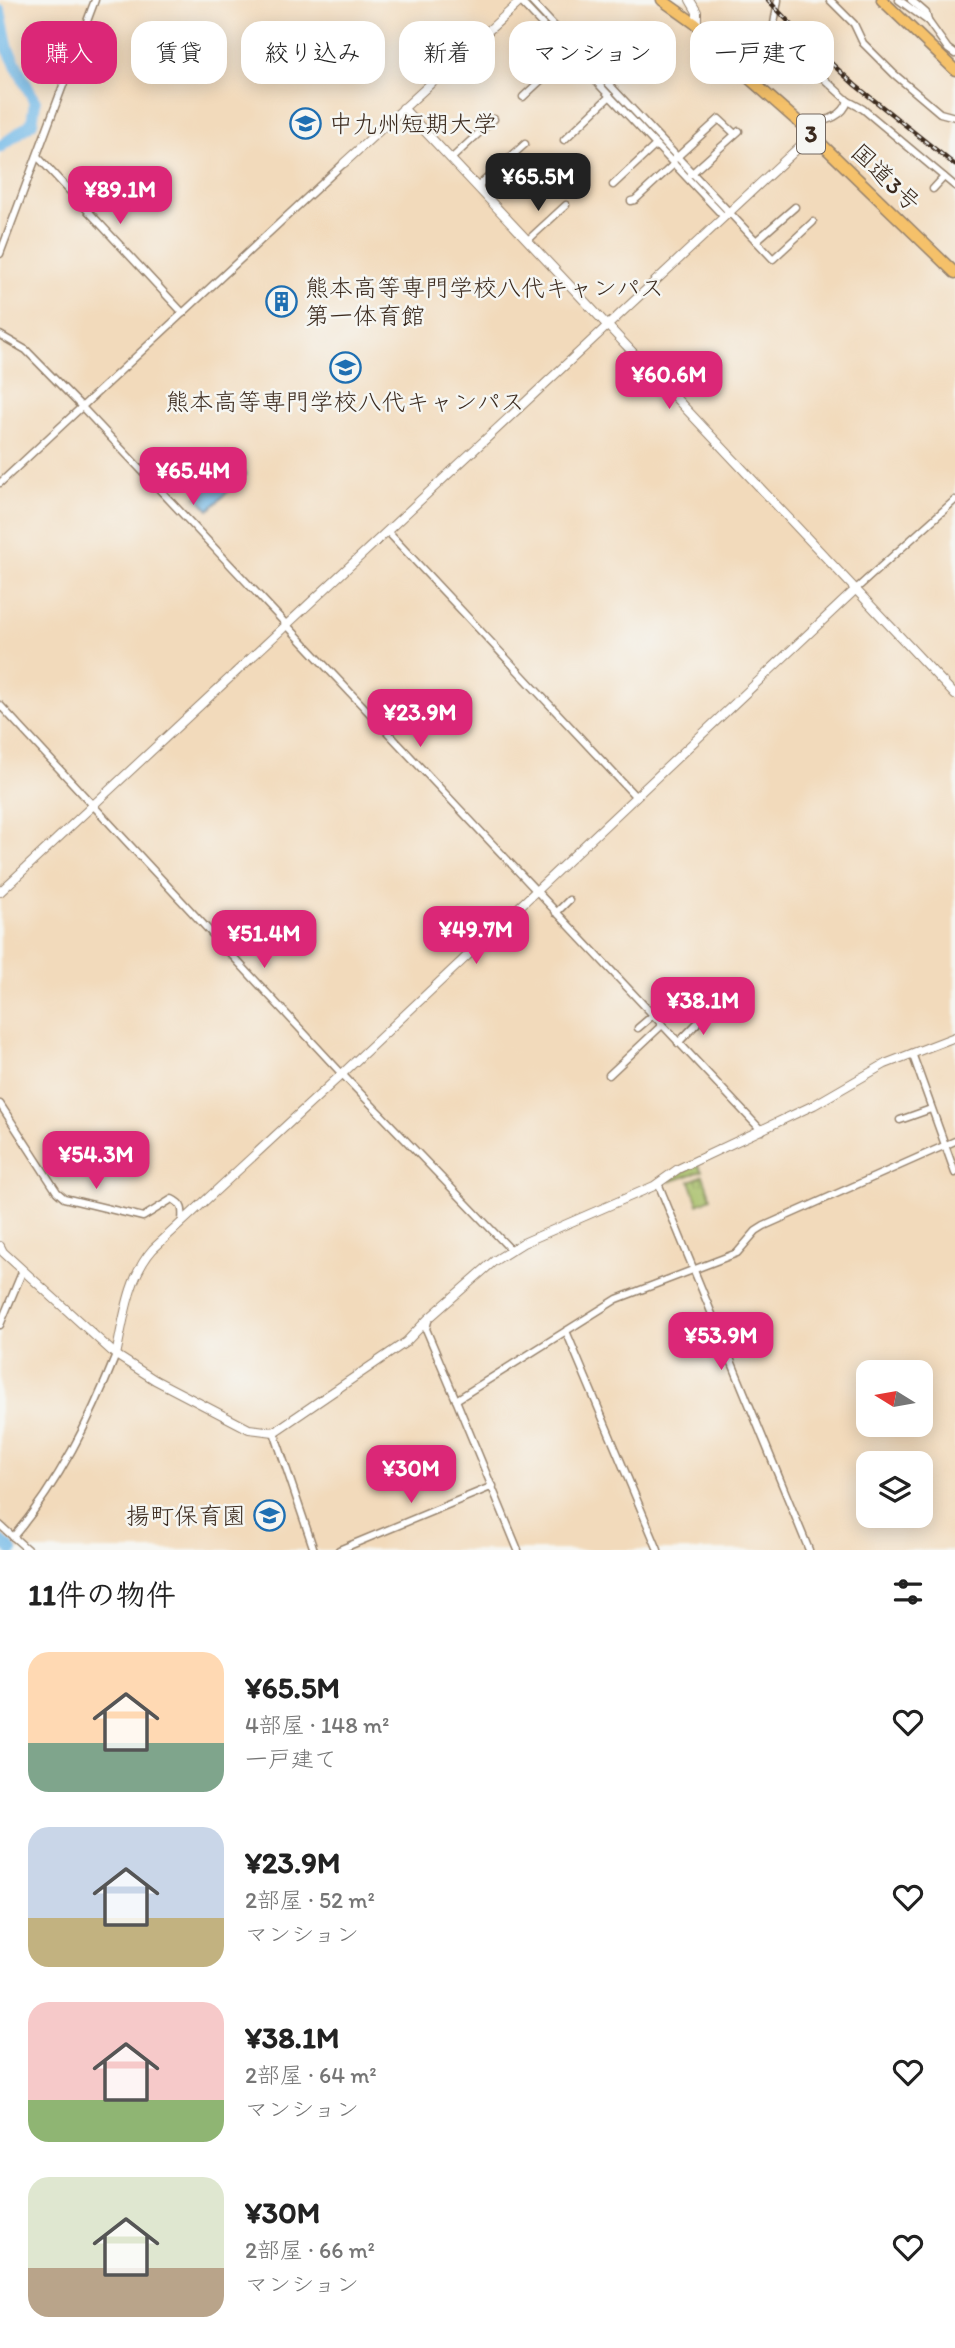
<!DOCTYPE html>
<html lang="ja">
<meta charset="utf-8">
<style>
:root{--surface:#fff;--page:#f6f6f6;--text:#222;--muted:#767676;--accent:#db2777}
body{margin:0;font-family:Itim,"Klee One",sans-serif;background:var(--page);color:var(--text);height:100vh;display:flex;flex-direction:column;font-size:26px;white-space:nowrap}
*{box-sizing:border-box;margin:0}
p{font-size:23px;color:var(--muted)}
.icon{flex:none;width:38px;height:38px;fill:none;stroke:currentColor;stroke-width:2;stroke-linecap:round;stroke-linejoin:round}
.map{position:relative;height:1550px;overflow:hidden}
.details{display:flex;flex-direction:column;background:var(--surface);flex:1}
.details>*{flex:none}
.hud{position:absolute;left:21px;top:21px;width:914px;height:63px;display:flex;gap:14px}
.needle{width:46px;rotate:281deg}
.buttons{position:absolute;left:856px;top:1360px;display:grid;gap:14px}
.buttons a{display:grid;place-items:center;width:77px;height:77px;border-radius:14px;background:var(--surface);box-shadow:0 4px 18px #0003;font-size:35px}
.price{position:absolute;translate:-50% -60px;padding:0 16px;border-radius:14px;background:var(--accent);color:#fff;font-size:23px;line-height:46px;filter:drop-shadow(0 2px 4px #0008)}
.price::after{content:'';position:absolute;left:50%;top:42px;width:21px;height:16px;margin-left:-10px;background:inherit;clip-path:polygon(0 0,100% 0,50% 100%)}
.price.active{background:#222;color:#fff}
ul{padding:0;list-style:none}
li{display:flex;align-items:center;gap:21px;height:175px;padding:0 28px}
li span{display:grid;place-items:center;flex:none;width:196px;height:140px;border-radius:21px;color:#555}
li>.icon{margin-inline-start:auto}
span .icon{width:84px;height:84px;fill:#fffc;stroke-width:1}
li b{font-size:30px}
h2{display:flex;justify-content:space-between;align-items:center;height:84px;padding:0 28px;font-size:30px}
.tag{padding:0 24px;border-radius:21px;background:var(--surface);box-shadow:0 4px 18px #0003;font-size:24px;line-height:63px}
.tag.active{background:var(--accent);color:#fff}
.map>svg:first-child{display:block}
</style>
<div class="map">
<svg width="955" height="1550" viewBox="0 0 955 1550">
<defs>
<pattern id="park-tufts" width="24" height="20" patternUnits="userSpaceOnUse" patternTransform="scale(1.75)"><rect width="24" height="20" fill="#a5bd63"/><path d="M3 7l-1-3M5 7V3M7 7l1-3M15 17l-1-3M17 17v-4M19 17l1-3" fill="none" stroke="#889a51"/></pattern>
<pattern id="water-ripples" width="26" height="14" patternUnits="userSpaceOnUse" patternTransform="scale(1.75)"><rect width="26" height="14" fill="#6fb8e7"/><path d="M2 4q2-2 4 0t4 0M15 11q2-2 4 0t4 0" fill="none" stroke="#5c96bb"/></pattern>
</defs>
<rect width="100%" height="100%" fill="#f6f6f2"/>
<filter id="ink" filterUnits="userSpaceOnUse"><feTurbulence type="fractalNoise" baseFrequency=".0143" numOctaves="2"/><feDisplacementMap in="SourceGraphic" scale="14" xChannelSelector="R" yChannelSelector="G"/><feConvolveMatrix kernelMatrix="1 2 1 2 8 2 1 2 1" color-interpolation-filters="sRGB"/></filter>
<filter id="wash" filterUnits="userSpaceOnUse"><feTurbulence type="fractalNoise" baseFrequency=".00686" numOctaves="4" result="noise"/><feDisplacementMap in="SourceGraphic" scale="28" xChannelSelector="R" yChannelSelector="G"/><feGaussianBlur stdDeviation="1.57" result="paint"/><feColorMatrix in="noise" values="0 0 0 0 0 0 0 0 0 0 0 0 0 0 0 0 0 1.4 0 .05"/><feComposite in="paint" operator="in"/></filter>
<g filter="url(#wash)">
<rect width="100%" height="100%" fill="#f2dabb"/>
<g fill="url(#park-tufts)" stroke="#707440" stroke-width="2">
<polygon points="697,1164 702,1171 669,1182 680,1172"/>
<polygon points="703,1175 711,1198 698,1204 690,1181"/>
</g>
<polygon fill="url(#water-ripples)" stroke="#557182" stroke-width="2" points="233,461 246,474 209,510 197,497"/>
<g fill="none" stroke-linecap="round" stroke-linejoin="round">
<g stroke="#6fb8e7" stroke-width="12">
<polyline points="0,11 8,49 35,102 32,123 0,147"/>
<polyline points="0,1540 12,1550"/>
</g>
</g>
</g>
<g filter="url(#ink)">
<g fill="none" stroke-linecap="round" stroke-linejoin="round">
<defs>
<g id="minor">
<polyline points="519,0 724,217"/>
<polyline points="530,0 773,259 813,222"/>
<path d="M778 0 774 24 823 78 848 101C842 120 821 121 803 126"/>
<polyline points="830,0 854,24 863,43 894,74 940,113 955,117"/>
<polyline points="899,0 928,21 948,49 955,54"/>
<polyline points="911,0 926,13 928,21"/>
<polyline points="587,61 614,37"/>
<polyline points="523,97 570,53"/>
<polyline points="848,101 863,109 955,186"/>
<polyline points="564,140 610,96"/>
<polyline points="37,156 183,313"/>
<polyline points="451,159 494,119"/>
<polyline points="675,159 719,119 735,134"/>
<polyline points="691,174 739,131"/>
<polyline points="613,185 656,145"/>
<polyline points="477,187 525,144"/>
<polyline points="933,189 944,177"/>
<polyline points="631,201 635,200 674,164"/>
<polyline points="528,240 566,205"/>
<polyline points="756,241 795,207"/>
<polyline points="0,254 95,0"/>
<polyline points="0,335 26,350 82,407 762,1131"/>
<polyline points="0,483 344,163"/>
<polyline points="387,531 635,796"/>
<polyline points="856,589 955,500"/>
<polyline points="0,705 342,1074 511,1250"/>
<polyline points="556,913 569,900"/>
<polyline points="463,918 481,942"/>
<polyline points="638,1028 652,1016"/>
<polyline points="678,1043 708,1012"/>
<polyline points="912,1053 955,1173"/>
<polyline points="609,1075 661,1026"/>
<path d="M0 1104 57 1192 64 1198 143 1217 172 1199C183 1204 183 1210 182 1221"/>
<polyline points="900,1120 931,1109"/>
<polyline points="658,1183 809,1550"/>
<polyline points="428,1321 426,1329 456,1400"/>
<polyline points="0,1325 23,1270"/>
<polyline points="566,1331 658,1550"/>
<polyline points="274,1432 314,1550"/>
<polyline points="0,1525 28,1550"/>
<path d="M13 1537C59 1483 90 1420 116 1355"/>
<polyline points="339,1550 493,1486"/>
<polyline points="518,1550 456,1400 617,1299 737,1253 756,1231 764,1226 955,1141"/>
</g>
<g id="tertiary">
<polyline points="690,0 697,12 697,25"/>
<polyline points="403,108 955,695"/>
<polyline points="344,163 522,0"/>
<polyline points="0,892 812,135"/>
<polyline points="0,1246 3,1252 116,1355 155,1380 249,1429 274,1432 406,1342 428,1319 494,1261 523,1243 654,1186 678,1169 814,1105 885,1064 955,1037"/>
<path d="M116 1355C124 1319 128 1277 153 1249L342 1074 856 589"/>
</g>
<polyline id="trunk" points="662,0 697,25 744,74 803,126 955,273"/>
<polyline id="motorway" points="882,0 955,70"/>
</defs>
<use href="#minor" stroke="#96826c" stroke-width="9"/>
<use href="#tertiary" stroke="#96826c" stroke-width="10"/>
<use href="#trunk" stroke="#96826c" stroke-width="13"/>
<use href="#motorway" stroke="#96826c" stroke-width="13"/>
<use href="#minor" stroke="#fff" stroke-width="6"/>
<use href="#tertiary" stroke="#fff" stroke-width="8"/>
<use href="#trunk" stroke="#f5c16b" stroke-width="10"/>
<use href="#motorway" stroke="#f5c16b" stroke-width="10"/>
<defs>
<polyline id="rail" points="768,0 808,42 855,85 955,165"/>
</defs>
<use href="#rail" stroke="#3b2a1e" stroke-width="4.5"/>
<use href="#rail" stroke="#f6f6f2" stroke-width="2" stroke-dasharray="5" stroke-linecap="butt"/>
</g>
</g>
<defs>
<symbol id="university-ring" viewBox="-11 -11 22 22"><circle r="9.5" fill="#f6f6f2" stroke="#1f6fb2" stroke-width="1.5"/><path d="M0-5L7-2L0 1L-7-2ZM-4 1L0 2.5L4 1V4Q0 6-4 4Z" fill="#1f6fb2"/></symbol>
<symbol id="building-ring" viewBox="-11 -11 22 22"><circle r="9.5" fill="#f6f6f2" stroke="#1f6fb2" stroke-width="1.5"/><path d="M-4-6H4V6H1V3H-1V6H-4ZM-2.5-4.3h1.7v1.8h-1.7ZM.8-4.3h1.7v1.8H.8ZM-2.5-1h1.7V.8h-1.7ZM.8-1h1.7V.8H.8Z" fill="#1f6fb2"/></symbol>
<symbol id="school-ring" viewBox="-11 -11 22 22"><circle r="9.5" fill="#f6f6f2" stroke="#1f6fb2" stroke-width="1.5"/><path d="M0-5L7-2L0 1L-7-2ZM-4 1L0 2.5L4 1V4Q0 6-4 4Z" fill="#1f6fb2"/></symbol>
</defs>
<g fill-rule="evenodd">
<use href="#university-ring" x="288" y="106" width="35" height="35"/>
<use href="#building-ring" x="264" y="284" width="35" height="35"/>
<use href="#university-ring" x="328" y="350" width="35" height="35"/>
<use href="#school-ring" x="252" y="1498" width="35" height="35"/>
</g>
<g text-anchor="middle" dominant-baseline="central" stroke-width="5" stroke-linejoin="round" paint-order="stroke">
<rect fill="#f6f6f2" stroke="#73675e" stroke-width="2" x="797" y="114.5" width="28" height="39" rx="5"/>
<g font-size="23" font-weight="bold" fill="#3b2a1e">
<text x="811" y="134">3</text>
</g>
<g font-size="24" fill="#3b2a1e" stroke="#f6f6f2" text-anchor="start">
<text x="329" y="123">中九州短期大学</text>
<text x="305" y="287">熊本高等専門学校八代キャンパス<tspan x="305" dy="28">第一体育館</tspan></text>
<text x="345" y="401" text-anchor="middle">熊本高等専門学校八代キャンパス</text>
<text x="246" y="1515" text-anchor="end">揚町保育園</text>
</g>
<g font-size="24" fill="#3b2a1e" stroke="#f6f6f2">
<text transform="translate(886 177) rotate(44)">国道3号</text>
</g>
</g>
</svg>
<div class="buttons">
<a><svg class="needle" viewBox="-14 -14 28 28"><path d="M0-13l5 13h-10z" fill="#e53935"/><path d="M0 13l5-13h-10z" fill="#767676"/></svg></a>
<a><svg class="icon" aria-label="layers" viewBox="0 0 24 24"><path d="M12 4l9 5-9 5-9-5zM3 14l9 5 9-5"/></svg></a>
</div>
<b class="price active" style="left:538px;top:213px">¥65.5M</b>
<b class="price" style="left:120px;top:226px">¥89.1M</b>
<b class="price" style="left:669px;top:411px">¥60.6M</b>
<b class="price" style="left:193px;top:507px">¥65.4M</b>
<b class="price" style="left:420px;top:749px">¥23.9M</b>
<b class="price" style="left:476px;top:966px">¥49.7M</b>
<b class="price" style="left:264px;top:970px">¥51.4M</b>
<b class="price" style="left:703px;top:1037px">¥38.1M</b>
<b class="price" style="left:96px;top:1191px">¥54.3M</b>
<b class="price" style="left:721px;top:1372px">¥53.9M</b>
<b class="price" style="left:411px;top:1505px">¥30M</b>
<div class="hud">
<a class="tag active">購入</a>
<a class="tag">賃貸</a>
<a class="tag">絞り込み</a>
<a class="tag">新着</a>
<a class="tag">マンション</a>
<a class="tag">一戸建て</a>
</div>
</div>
<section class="details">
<h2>11件の物件<svg class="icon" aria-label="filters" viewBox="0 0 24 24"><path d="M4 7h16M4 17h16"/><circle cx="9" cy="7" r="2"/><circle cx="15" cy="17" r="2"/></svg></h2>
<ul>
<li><span style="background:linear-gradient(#ffd9b3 65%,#7fa58c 0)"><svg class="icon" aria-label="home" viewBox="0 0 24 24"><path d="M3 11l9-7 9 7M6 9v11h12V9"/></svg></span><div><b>¥65.5M</b><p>4部屋 · 148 m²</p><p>一戸建て</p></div><svg class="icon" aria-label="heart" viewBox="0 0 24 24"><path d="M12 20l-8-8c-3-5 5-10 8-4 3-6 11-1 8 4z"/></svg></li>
<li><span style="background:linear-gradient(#c9d6e8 65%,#c2b280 0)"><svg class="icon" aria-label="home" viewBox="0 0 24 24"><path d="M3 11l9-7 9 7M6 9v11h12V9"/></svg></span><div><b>¥23.9M</b><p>2部屋 · 52 m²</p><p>マンション</p></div><svg class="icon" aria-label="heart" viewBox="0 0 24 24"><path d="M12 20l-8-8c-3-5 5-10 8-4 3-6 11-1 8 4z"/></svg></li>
<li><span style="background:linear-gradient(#f6c9c9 70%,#8fb573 0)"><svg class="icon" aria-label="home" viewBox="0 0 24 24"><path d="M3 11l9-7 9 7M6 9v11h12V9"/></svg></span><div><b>¥38.1M</b><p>2部屋 · 64 m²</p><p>マンション</p></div><svg class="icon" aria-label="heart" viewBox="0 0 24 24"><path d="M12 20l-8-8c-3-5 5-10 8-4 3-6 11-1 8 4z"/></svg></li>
<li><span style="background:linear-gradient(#dfe7d0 65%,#b9a48a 0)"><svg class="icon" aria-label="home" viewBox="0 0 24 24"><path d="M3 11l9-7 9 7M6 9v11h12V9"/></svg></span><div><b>¥30M</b><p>2部屋 · 66 m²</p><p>マンション</p></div><svg class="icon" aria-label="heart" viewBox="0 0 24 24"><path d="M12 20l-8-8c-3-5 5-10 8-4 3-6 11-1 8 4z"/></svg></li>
</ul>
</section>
